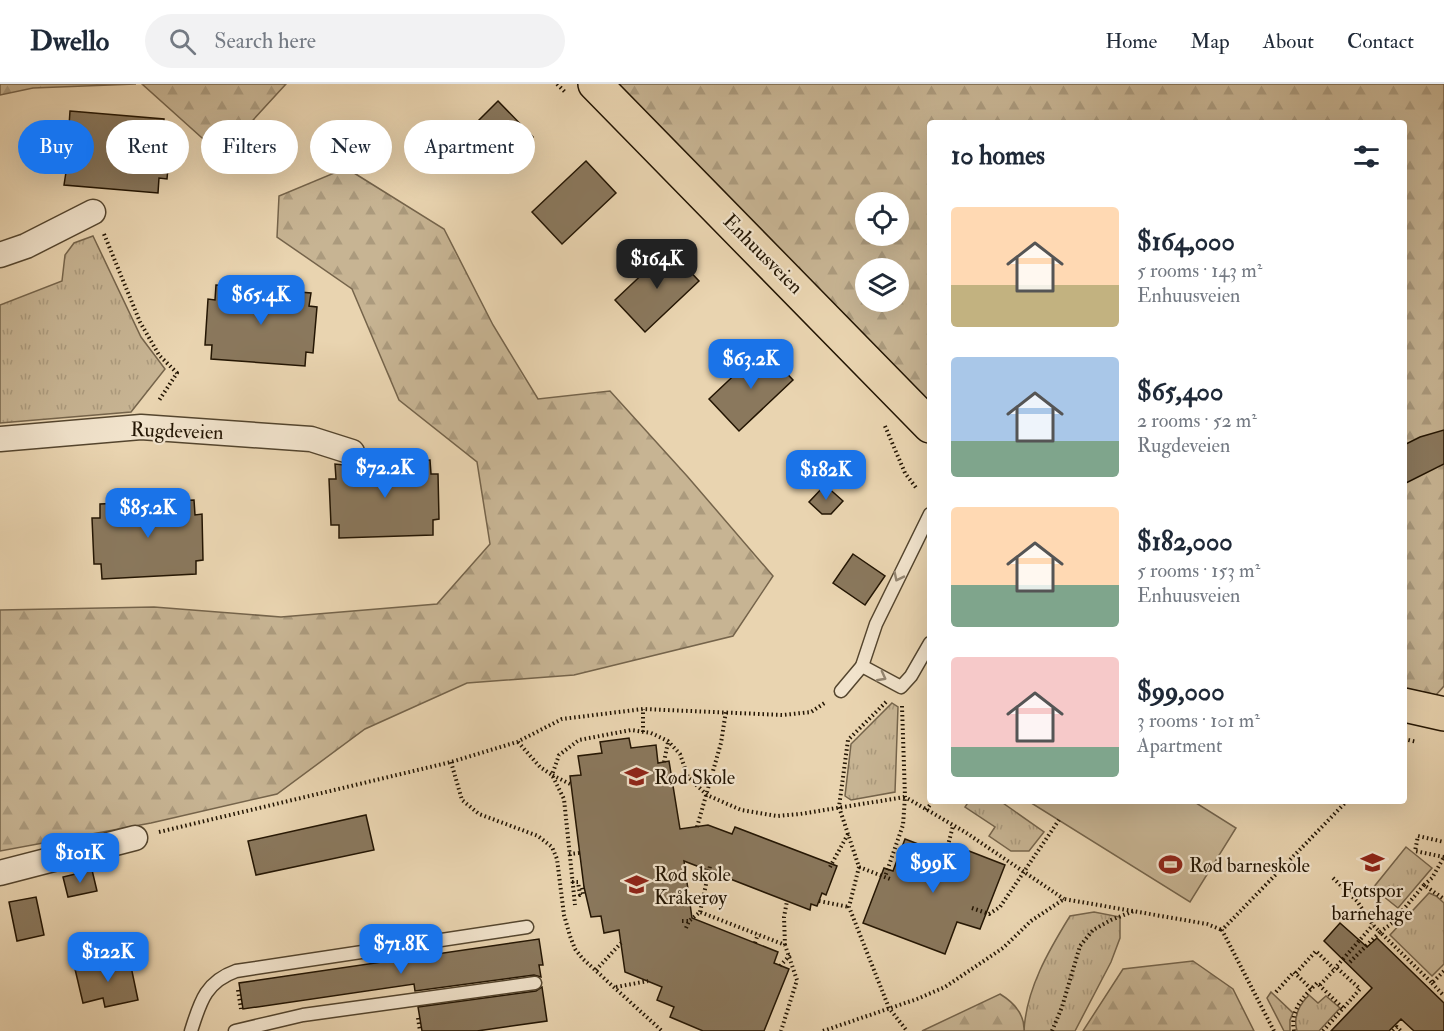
<!DOCTYPE html>
<meta charset="utf-8">
<style>
:root{--surface:#fff;--page:#f2f2f3;--text:#1f2937;--muted:#747a83;--line:#e0e1e3;--accent:#1a73e8}
body{margin:0;font-family:"IM FELL Double Pica",serif;background:var(--page);color:var(--text);height:100vh;display:flex;flex-direction:column;font-size:22px;white-space:nowrap}
*{box-sizing:border-box;margin:0}
p{font-size:20px;color:var(--muted)}
.icon{flex:none;width:33px;height:33px;fill:none;stroke:currentColor;stroke-width:2;stroke-linecap:round;stroke-linejoin:round}
.map{position:relative;flex:1;overflow:hidden}
.panel{position:absolute;left:927px;top:36px;width:480px;height:684px;display:flex;flex-direction:column;background:var(--surface);border-radius:6px;box-shadow:0 6px 24px #0002}
.panel>*{flex:none}
.banner{position:absolute;left:18px;top:36px;width:570px;height:54px;display:flex;gap:12px}
.fabs{position:absolute;left:855px;top:108px;display:grid;gap:12px}
.fabs a{display:grid;place-items:center;width:54px;height:54px;border-radius:50%;background:var(--surface);box-shadow:0 6px 24px #0002;font-size:30px}
.price{position:absolute;translate:-50% -51px;padding:0 14px;border-radius:12px;background:var(--accent);color:#fff;font-size:20px;line-height:39px;filter:drop-shadow(0 2px 3px #0008)}
.price::after{content:'';position:absolute;left:50%;top:36px;width:18px;height:14px;margin-left:-9px;background:inherit;clip-path:polygon(0 0,100% 0,50% 100%)}
.price.selected{background:#222;color:#fff}
ul{padding:0;list-style:none}
li{display:flex;align-items:center;gap:18px;height:150px;padding:0 24px}
li span{display:grid;place-items:center;flex:none;width:168px;height:120px;border-radius:6px;color:#555}
li>.icon{margin-inline-start:auto}
span .icon{width:72px;height:72px;fill:#fffc;stroke-width:1}
li b{font-size:26px}
h2{display:flex;justify-content:space-between;align-items:center;height:72px;padding:0 24px;font-size:26px}
.pill{padding:0 21px;border-radius:27px;background:var(--surface);box-shadow:0 6px 24px #0002;font-size:21px;line-height:54px}
.pill.selected{background:var(--accent);color:#fff}
header{display:flex;align-items:center;gap:36px;box-sizing:border-box;height:84px;padding:0 30px;background:var(--surface);border-bottom:2px solid var(--line)}
header strong{font-size:28px}
nav{display:flex;gap:33px;margin-inline-start:auto;font-size:21px}
.search{width:420px;height:54px;background:var(--page);display:flex;align-items:center;gap:15px;box-sizing:border-box;padding:0 21px;border-radius:33px;color:var(--muted);font-size:22px}
.map>svg:first-child{display:block}
</style>
<header>
<strong>Dwello</strong>
<div class="search"><svg class="icon" aria-label="search" viewBox="0 0 24 24"><circle cx="10" cy="10" r="6"/><path d="M15 15l6 6"/></svg>Search here</div>
<nav><a>Home</a><a>Map</a><a>About</a><a>Contact</a></nav>
</header>
<div class="map">
<svg width="1444" height="947" viewBox="0 0 1444 947">
<defs>
<pattern id="grass-tufts" width="24" height="20" patternUnits="userSpaceOnUse" patternTransform="scale(1.5)"><rect width="24" height="20" fill="#c7b493"/><path d="M3 7l-1-3M5 7V3M7 7l1-3M15 17l-1-3M17 17v-4M19 17l1-3" fill="none" stroke="#ab9a7d"/></pattern>
<pattern id="forest-firs" width="22" height="20" patternUnits="userSpaceOnUse" patternTransform="scale(1.5)"><rect width="22" height="20" fill="#c7b493"/><path d="M5 1l3.5 6h-7zM16 11l3.5 6h-7z" fill="#ab9a7d"/></pattern>
</defs>
<rect width="100%" height="100%" fill="#e9d4b0"/>
<filter id="stains"><feTurbulence type="fractalNoise" baseFrequency=".00333" numOctaves="4"/><feColorMatrix values="0 0 0 0 .2 0 0 0 0 .09 0 0 0 0 .02 0 0 0 .5 -.17"/></filter>
<radialGradient id="worn" r=".72"><stop offset=".6" stop-color="#630" stop-opacity="0"/><stop offset="1" stop-color="#630" stop-opacity=".3"/></radialGradient>
<g fill="url(#grass-tufts)" stroke="#75644b" stroke-width="1.5">
<polygon points="93,152 141,253 165,285 131,328 0,339 0,221 62,197 65,171 74,159"/>
<polygon points="892,619 898,623 895,708 851,716 845,712 851,660"/>
<polygon points="969,717 1000,717 1044,748 1029,767 1011,767 989,752 995,743 965,723"/>
<polygon points="1406,763 1432,784 1398,824 1373,804"/>
<polygon points="1429,809 1436,812 1444,819 1444,880 1432,892 1390,851"/>
<path d="M1094 828 1120 833V854L1111 878 1075 947H1024C1026 905 1049 866 1070 832Z"/>
<polygon points="1271,908 1293,929 1290,936 1290,947 1284,947 1267,914"/>
<path d="M1309 911 1318 919 1326 912 1340 924 1319 947H1297C1293 933 1299 921 1309 911Z"/>
</g>
<g fill="url(#forest-firs)" stroke="#75644b" stroke-width="1.5" fill-rule="evenodd">
<polygon points="0,0 136,0 33,4 0,11"/>
<polygon points="142,0 286,0 221,71"/>
<path d="M609 0H1444V602L1436 611 1404 604V39H930V323ZM866 118H898V152H866ZM866 184H898V218H866Z"/>
<polygon points="346,84 444,145 493,241 538,315 610,307 687,392 773,492 733,552 574,591 467,599 365,645 277,710 151,739 0,767 0,526 154,523 281,533 437,520 490,460 477,378 399,316 352,205 277,153 279,112"/>
<polygon points="1193,877 1233,905 1254,947 1083,947 1123,885"/>
<path d="M1000 910C1013 918 1025 930 1024 947H922Z"/>
</g>
<polygon fill="#c7b493" stroke="#75644b" stroke-width="1.5" points="1028,717 1193,717 1236,744 1190,818"/>
<g fill="#8a785d" stroke="#231503" stroke-width="1.5">
<polygon points="498,17 533,53 513,73 478,37"/>
<polygon points="70,27 164,35 163,49 171,49 167,95 159,94 158,109 64,101 66,88 58,87 62,41 69,42"/>
<polygon points="586,77 616,109 562,160 532,128"/>
<polygon points="669,165 699,197 645,248 615,216"/>
<polygon points="216,201 311,209 309,222 317,223 313,269 306,268 305,282 211,275 212,261 205,261 208,215 215,216"/>
<polygon points="763,264 793,296 739,347 709,315"/>
<polygon points="1444,346 1444,380 1404,400 1404,361 1420,353"/>
<polygon points="430,376 431,390 438,390 439,435 433,436 433,451 339,454 339,441 331,441 329,395 336,395 335,380 354,382 361,379"/>
<polygon points="825,401 843,417 831,430 822,430 809,418"/>
<polygon points="194,416 195,431 202,430 203,476 196,477 196,490 102,495 101,480 94,480 92,434 100,434 100,420"/>
<polygon points="853,470 885,492 865,521 833,499"/>
<polygon points="629,654 631,664 656,661 658,679 669,677 680,745 708,741 732,750 735,743 837,782 826,811 822,809 817,822 811,820 810,826 684,777 692,834 778,868 774,879 789,885 764,947 703,947 670,933 674,923 657,916 662,903 625,888 619,846 604,849 601,832 591,833 584,803 570,692 581,691 578,672 602,669 600,658"/>
<polygon points="366,731 374,766 256,791 248,757"/>
<polygon points="905,755 947,771 951,760 1005,781 980,845 957,838 945,870 863,839 884,784 893,787"/>
<polygon points="92,786 97,807 68,813 63,793"/>
<polygon points="36,813 44,851 17,857 9,818"/>
<polygon points="1340,839 1367,863 1377,854 1444,919 1444,947 1414,947 1401,935 1389,947 1331,947 1372,904 1324,857"/>
<polygon points="539,855 543,881 539,881 541,893 534,891 415,907 414,900 243,925 239,899"/>
<polygon points="129,873 138,916 105,923 103,914 83,919 75,885"/>
<polygon points="542,903 547,937 477,947 422,947 418,923 536,907"/>
</g>
<g fill="none" stroke-linecap="round" stroke-linejoin="round">
<defs>
<g id="service">
<polyline points="862,582 901,603 911,592 930,559"/>
<polyline points="841,607 862,582 876,540 930,430"/>
<path d="M191 947C200 919 205 898 236 887L527 843"/>
<polyline points="235,947 303,931 535,899"/>
</g>
<g id="minor">
<polyline points="0,171 26,162 93,128"/>
<polyline points="0,355 141,343 311,355 352,368"/>
<polyline points="0,789 135,754"/>
</g>
<g id="primary">
<polyline points="595,0 930,342"/>
<polyline points="1404,621 1444,630"/>
</g>
</defs>
<use href="#service" stroke="#54452e" stroke-width="15"/>
<use href="#minor" stroke="#54452e" stroke-width="27"/>
<use href="#primary" stroke="#231503" stroke-width="36"/>
<g stroke="#231503" stroke-width="4" stroke-dasharray="1.5 3" stroke-linecap="butt">
<polyline points="557,0 565,8"/>
<polyline points="104,150 140,238 159,271 177,289 158,318"/>
<polyline points="885,342 905,389 917,405"/>
<polyline points="886,618 848,656 839,723 859,783 849,823 889,924 907,947"/>
<polyline points="902,622 905,713 965,748 1064,815"/>
<polyline points="643,648 643,625"/>
<polyline points="1404,655 1417,658"/>
<polyline points="518,658 540,683 552,691 564,715 575,821"/>
<polyline points="451,678 462,716 479,730 538,752 552,763 557,775 564,831 570,852 575,865 583,875 662,947"/>
<polyline points="664,678 668,658"/>
<polyline points="570,700 552,691 559,671 579,656 631,646 651,649 668,657 680,670 688,693 707,711 741,726 777,732 800,730 905,713 903,741 885,793"/>
<polyline points="926,726 933,717"/>
<polyline points="697,743 721,659 726,627"/>
<polyline points="159,748 451,678 517,658 562,635 643,625 783,631 811,628 826,618"/>
<polyline points="939,767 941,763 947,765 953,742"/>
<polyline points="569,770 579,769"/>
<polyline points="1444,773 1415,767 1418,752 1444,758"/>
<polyline points="830,783 848,750"/>
<polyline points="859,783 890,795"/>
<polyline points="1333,794 1357,817 1373,841 1380,848 1391,840 1424,801 1444,815"/>
<polyline points="572,798 578,798 580,811 583,810 582,803 584,803"/>
<polyline points="1424,801 1432,794 1444,773"/>
<polyline points="819,817 849,823"/>
<polyline points="972,824 989,830 1000,823 1059,736"/>
<polyline points="700,828 710,782"/>
<polyline points="682,837 689,837"/>
<polyline points="686,844 689,837 700,828 785,861 797,896 781,947"/>
<polyline points="755,859 758,850"/>
<polyline points="785,861 784,833 787,817"/>
<polyline points="1350,878 1380,848 1432,899 1444,887"/>
<polyline points="780,882 790,871"/>
<polyline points="596,886 621,859"/>
<polyline points="1296,889 1316,867 1334,885"/>
<polyline points="1432,899 1444,912"/>
<polyline points="1320,901 1336,884"/>
<polyline points="616,903 648,897"/>
<polyline points="238,906 241,925"/>
<polyline points="1276,908 1294,888 1311,905"/>
<polyline points="418,934 420,947"/>
<polyline points="823,947 917,915 945,903 1003,864 1031,837 1064,815 1207,840 1222,846"/>
<polyline points="1052,947 1062,923 1080,862 1093,846 1111,836 1134,827"/>
<polyline points="1274,947 1222,846 1345,719"/>
<path d="M1294 947C1290 926 1303 913 1317 899L1343 924"/>
<polyline points="1323,947 1360,905 1336,883 1373,841"/>
<polyline points="1393,947 1397,943 1401,947"/>
</g>
<use href="#service" stroke="#f1e3cc" stroke-width="12"/>
<use href="#minor" stroke="#f1e3cc" stroke-width="24"/>
<use href="#primary" stroke="#e9d4b0" stroke-width="33"/>
</g>
<defs><path id="oneway-chevron" d="M-2-3.5L2.5 0L-2 3.5" fill="none" stroke-width="1.6" stroke-linecap="round" stroke-linejoin="round" transform="scale(1.5)"/></defs>
<g stroke="#948672">
<use href="#oneway-chevron" transform="translate(898 493) rotate(116)"/>
<use href="#oneway-chevron" transform="translate(882 593) rotate(28)"/>
</g>
<defs>
<symbol id="school-bare" viewBox="-9 -9 18 18"><path d="M0-5L7-2L0 1L-7-2ZM-4 1L0 2.5L4 1V4Q0 6-4 4Z" fill="#8f2418" stroke="#f1e3cc" stroke-width="2.5" paint-order="stroke"/></symbol>
<symbol id="stadium-bare" viewBox="-9 -9 18 18"><path d="M0-5a6.5 5 0 1 0 0 10a6.5 5 0 1 0 0-10ZM-3.5-1.8h7v3.6h-7Z" fill="#8f2418" stroke="#f1e3cc" stroke-width="2.5" paint-order="stroke"/></symbol>
</defs>
<g fill-rule="evenodd">
<use href="#school-bare" x="620" y="676" width="33" height="33"/>
<use href="#school-bare" x="1356" y="762" width="33" height="33"/>
<use href="#stadium-bare" x="1154" y="764" width="33" height="33"/>
<use href="#school-bare" x="620" y="784" width="33" height="33"/>
</g>
<g text-anchor="middle" dominant-baseline="central" stroke-width="4.5" stroke-linejoin="round" paint-order="stroke">
<g font-size="20" fill="#231503" stroke="#f1e3cc">
<text transform="translate(763 170) rotate(45)">Enhuusveien</text>
<text transform="translate(177 347) rotate(2)">Rugdeveien</text>
</g>
<g font-size="20" fill="#231503" stroke="#f1e3cc" text-anchor="start">
<text x="654" y="693">Rød Skole</text>
<text x="1189" y="781">Rød barneskole</text>
<text x="654" y="790">Rød skole<tspan x="654" dy="23">Kråkerøy</tspan></text>
<text x="1372" y="806" text-anchor="middle">Fotspor<tspan x="1372" dy="23">barnehage</tspan></text>
</g>
</g>
<rect width="100%" height="100%" filter="url(#stains)"/>
<rect width="100%" height="100%" fill="url(#worn)"/>
</svg>
<div class="fabs">
<a><svg class="icon" aria-label="locate" viewBox="0 0 24 24"><circle cx="12" cy="12" r="6"/><path d="M12 2v4M12 18v4M2 12h4M18 12h4"/></svg></a>
<a><svg class="icon" aria-label="layers" viewBox="0 0 24 24"><path d="M12 4l9 5-9 5-9-5zM3 14l9 5 9-5"/></svg></a>
</div>
<b class="price selected" style="left:657px;top:206px">$164K</b>
<b class="price" style="left:261px;top:242px">$65.4K</b>
<b class="price" style="left:751px;top:306px">$63.2K</b>
<b class="price" style="left:385px;top:415px">$72.2K</b>
<b class="price" style="left:826px;top:417px">$182K</b>
<b class="price" style="left:148px;top:455px">$85.2K</b>
<b class="price" style="left:80px;top:800px">$101K</b>
<b class="price" style="left:933px;top:810px">$99K</b>
<b class="price" style="left:401px;top:891px">$71.8K</b>
<b class="price" style="left:108px;top:899px">$122K</b>
<div class="banner">
<a class="pill selected">Buy</a>
<a class="pill">Rent</a>
<a class="pill">Filters</a>
<a class="pill">New</a>
<a class="pill">Apartment</a>
</div>
<section class="panel">
<h2>10 homes<svg class="icon" aria-label="filters" viewBox="0 0 24 24"><path d="M4 7h16M4 17h16"/><circle cx="9" cy="7" r="2"/><circle cx="15" cy="17" r="2"/></svg></h2>
<ul>
<li><span style="background:linear-gradient(#ffd9b3 65%,#c2b280 0)"><svg class="icon" aria-label="home" viewBox="0 0 24 24"><path d="M3 11l9-7 9 7M6 9v11h12V9"/></svg></span><div><b>$164,000</b><p>5 rooms · 143 m²</p><p>Enhuusveien</p></div></li>
<li><span style="background:linear-gradient(#a9c7e8 70%,#7fa58c 0)"><svg class="icon" aria-label="home" viewBox="0 0 24 24"><path d="M3 11l9-7 9 7M6 9v11h12V9"/></svg></span><div><b>$65,400</b><p>2 rooms · 52 m²</p><p>Rugdeveien</p></div></li>
<li><span style="background:linear-gradient(#ffd9b3 65%,#7fa58c 0)"><svg class="icon" aria-label="home" viewBox="0 0 24 24"><path d="M3 11l9-7 9 7M6 9v11h12V9"/></svg></span><div><b>$182,000</b><p>5 rooms · 153 m²</p><p>Enhuusveien</p></div></li>
<li><span style="background:linear-gradient(#f6c9c9 75%,#7fa58c 0)"><svg class="icon" aria-label="home" viewBox="0 0 24 24"><path d="M3 11l9-7 9 7M6 9v11h12V9"/></svg></span><div><b>$99,000</b><p>3 rooms · 101 m²</p><p>Apartment</p></div></li>
</ul>
</section>
</div>
